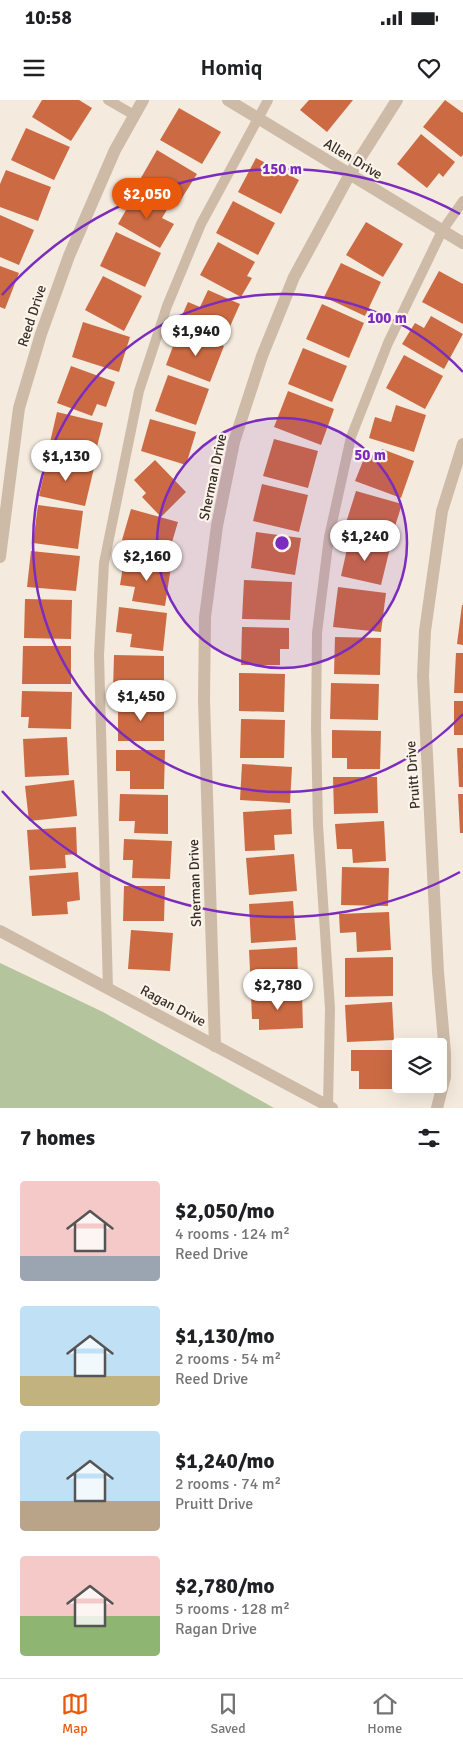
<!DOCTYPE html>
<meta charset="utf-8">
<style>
:root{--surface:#fff;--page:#f6f6f6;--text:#202124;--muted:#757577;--line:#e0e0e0;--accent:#ea580c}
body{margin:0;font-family:Signika,sans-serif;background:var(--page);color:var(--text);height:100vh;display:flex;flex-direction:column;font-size:19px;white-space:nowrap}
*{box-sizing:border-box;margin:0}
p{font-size:16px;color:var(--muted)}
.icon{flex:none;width:28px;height:28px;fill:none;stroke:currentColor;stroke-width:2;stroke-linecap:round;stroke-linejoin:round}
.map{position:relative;height:1008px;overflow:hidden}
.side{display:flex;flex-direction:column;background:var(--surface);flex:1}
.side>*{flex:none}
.controls{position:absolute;left:392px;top:938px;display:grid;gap:10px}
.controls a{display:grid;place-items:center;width:55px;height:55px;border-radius:5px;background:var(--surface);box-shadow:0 5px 20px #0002;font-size:25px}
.price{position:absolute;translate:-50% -42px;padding:0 11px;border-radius:18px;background:#fff;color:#222;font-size:16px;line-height:32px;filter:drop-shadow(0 1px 2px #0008)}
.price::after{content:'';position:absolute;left:50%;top:30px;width:15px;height:11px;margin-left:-8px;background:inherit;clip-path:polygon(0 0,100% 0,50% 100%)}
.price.selected{background:var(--accent);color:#fff}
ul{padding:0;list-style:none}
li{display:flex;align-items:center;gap:15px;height:125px;padding:0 20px}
li span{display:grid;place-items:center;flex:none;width:140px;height:100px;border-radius:5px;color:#555}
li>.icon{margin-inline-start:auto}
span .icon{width:60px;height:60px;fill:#fffc;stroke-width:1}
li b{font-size:21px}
h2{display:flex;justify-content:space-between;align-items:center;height:60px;padding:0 20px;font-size:21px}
.status{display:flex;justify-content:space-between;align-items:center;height:35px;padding:0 25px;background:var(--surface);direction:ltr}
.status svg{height:14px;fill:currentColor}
header{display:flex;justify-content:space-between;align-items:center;height:65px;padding:0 20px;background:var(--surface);font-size:22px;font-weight:600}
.tab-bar{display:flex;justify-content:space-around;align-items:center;height:70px;border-top:1px solid var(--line);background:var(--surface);font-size:14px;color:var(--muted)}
.tab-bar a{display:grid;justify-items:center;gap:2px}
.tab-bar .selected{color:var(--accent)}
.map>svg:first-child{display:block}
</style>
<div class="status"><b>10:58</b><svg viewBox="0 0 49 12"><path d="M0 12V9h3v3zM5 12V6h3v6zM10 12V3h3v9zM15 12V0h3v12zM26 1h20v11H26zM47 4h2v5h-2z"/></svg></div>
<header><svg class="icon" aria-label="menu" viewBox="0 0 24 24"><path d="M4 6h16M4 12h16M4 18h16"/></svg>Homiq<svg class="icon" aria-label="heart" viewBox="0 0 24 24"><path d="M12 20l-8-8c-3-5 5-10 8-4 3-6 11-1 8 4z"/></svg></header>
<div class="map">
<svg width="463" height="1008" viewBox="0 0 463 1008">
<rect width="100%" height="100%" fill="#f4eadd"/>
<polygon fill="#b4c49c" points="0,863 103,912 274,1008 0,1008"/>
<g fill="#cc6b43">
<polygon points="42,0 79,0 92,8 71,41 32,17"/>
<polygon points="309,0 353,0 327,32 300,10"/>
<polygon points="445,0 463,13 463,55 461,57 423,27"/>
<polygon points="179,8 221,32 202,64 160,40"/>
<polygon points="26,28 70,47 54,80 11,60"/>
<polygon points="421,34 455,62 443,77 439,73 427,88 397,64"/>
<polygon points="157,50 197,74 177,106 138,83"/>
<polygon points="256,58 299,80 281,114 238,92"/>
<polygon points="6,70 51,87 38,121 0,107 0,84"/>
<polygon points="137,91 168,108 162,118 174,124 160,148 118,124"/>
<polygon points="233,101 275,123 258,155 216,133"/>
<polygon points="0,115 34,130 19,165 0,157"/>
<polygon points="366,122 403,144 383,177 346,155"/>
<polygon points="116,132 161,153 145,187 100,166"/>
<polygon points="218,142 255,162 247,176 252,178 241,197 200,175"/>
<polygon points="341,163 381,182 365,216 324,197"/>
<polygon points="0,166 19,173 5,209 0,207"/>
<polygon points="439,171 463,184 463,224 422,202"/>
<polygon points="103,176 142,196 124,231 85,210"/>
<polygon points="208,190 240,204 224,240 180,220 188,202 200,207"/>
<polygon points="322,204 364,223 349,258 306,239"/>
<polygon points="431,216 463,234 444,269 402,244 415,223 424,228"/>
<polygon points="83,222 130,237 119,272 72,257"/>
<polygon points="187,232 224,246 210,282 166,265 175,241 182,243"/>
<polygon points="303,248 347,266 332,302 288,284"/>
<polygon points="404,255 443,276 425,309 386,288"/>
<polygon points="71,266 115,282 106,307 97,304 92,316 57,303"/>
<polygon points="168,275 209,289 196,325 155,311"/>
<polygon points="288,291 334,309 321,345 274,327"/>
<polygon points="396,305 426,315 414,352 369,338 375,317 391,322"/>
<polygon points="57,312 103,323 93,362 48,351"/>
<polygon points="150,319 196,332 186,365 141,351"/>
<polygon points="274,339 318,351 308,388 263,376"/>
<polygon points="382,349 414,361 401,398 355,381 365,356 378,361"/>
<polygon points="48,357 94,368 85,406 39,396"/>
<polygon points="155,360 186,392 161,417 142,397 146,393 134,380"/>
<polygon points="262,384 308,395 299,432 253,421"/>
<polygon points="356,391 402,404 391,439 345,426"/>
<polygon points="38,405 83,411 78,449 33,443"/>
<polygon points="131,409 178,422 167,459 128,448 130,442 122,440"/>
<polygon points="256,432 301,438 295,475 251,468"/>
<polygon points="349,440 390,448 381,485 341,476"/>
<polygon points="31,451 80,456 76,491 27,487"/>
<polygon points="124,460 171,467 165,506 132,501 135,487 120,485"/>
<polygon points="244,480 292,482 290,520 242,519"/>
<polygon points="338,487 386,493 381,532 333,527"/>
<polygon points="25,499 72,500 71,539 24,538"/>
<polygon points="462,505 463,505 463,545 457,544"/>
<polygon points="119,507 167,513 163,551 130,547 132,534 116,532"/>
<polygon points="242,527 289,528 289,549 280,549 280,565 241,565"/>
<polygon points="335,537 381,538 380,575 334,574"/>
<polygon points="23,546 71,546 71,584 22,584"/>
<polygon points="456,553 463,553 463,593 454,593"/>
<polygon points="114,555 164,556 164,592 113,591"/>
<polygon points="239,573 285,574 284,612 239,611"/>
<polygon points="331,583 379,584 378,620 330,619"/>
<polygon points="22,591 72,592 71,629 28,628 29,617 21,617"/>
<rect x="454" y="601" width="9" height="34"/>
<polygon points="118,602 164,603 164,641 118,641"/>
<polygon points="241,619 285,620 284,658 240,658"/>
<polygon points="332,630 381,631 380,669 347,669 347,658 332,658"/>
<polygon points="67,637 69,675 25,677 23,639"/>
<polygon points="457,648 463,648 463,687 459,687"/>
<polygon points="116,650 165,650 164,689 130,689 130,671 116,671"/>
<polygon points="242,664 292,667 290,703 240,700"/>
<polygon points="333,677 377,677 378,713 334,714"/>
<polygon points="74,680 77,716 29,721 25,686"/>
<polygon points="120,694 168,695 168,734 134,733 135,721 119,721"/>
<polygon points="458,694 463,694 463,733 460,733"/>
<polygon points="291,709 292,734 274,735 275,750 245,751 243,712"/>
<polygon points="384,721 386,761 353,763 352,749 337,749 335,724"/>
<polygon points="76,727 77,754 65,755 66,768 30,770 27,730"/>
<polygon points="124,739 172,741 170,779 132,778 133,760 123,760"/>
<polygon points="294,754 297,791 249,795 246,758"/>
<polygon points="342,767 389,768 388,806 341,805"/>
<polygon points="78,772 80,800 67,802 68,814 32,816 29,776"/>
<polygon points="124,786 165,786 164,821 123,821"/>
<polygon points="293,801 296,840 251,843 249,804"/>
<polygon points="389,812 391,850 357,852 356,832 340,833 339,814"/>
<polygon points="131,830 173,833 170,871 128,869"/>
<polygon points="297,847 298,876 288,877 289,887 251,890 249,850"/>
<polygon points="393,857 393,896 345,897 345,858"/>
<polygon points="302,893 303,928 259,930 259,919 252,919 251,894"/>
<polygon points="392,902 394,940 347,942 345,905"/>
<polygon points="351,950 397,950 396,989 359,989 359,971 351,971"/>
</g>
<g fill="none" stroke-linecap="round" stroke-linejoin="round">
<g stroke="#cdbba8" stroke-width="10">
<polyline points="108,0 134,15"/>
<polyline points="108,889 99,555 104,463 139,291 167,206 201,124 268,0"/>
<polyline points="328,1006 330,909 318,725 316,628 317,533 329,437 351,337 388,243 442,131 463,101"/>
</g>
<g stroke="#cdbba8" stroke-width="12">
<polyline points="228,0 463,143"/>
<polyline points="0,457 19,308 41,234 69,156 115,50 143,0"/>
<polyline points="0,831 332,1008"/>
<polyline points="215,946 204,600 205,517 217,426 234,342 262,256 294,177 350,74 397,0"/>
<polyline points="437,1008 445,977 445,953 438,872 423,576 425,531 442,411 463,344"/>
</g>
</g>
<circle cx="282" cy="443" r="125" fill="#7b2cbf" fill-opacity=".12"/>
<g fill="none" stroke="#7b2cbf" stroke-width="2.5">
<circle cx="282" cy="443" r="125"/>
<path d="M463 614A249 249 0 1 1 463 272"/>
<path d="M460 772A374 374 0 0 1 2 691M2 195A374 374 0 0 1 460 114"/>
</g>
<g text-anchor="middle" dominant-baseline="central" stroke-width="4.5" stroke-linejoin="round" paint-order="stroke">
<g font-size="14" fill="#392f29" stroke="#fbf4ea">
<text transform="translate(353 59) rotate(31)">Allen Drive</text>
<text transform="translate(32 216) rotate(-72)">Reed Drive</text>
<text transform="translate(213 377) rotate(-78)">Sherman Drive</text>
<text transform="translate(413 675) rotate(-94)">Pruitt Drive</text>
<text transform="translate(195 783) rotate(-92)">Sherman Drive</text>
<text transform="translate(173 906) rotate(28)">Ragan Drive</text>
</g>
</g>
<circle cx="282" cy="443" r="8" fill="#7b2cbf" stroke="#fbf4ea" stroke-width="2.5"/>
<g font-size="15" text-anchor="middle" font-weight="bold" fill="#7b2cbf" stroke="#fbf4ea" stroke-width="4.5" stroke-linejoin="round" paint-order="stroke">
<text x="282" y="74">150 m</text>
<text x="387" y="223">100 m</text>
<text x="370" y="360">50 m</text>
</g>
</svg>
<div class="controls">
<a><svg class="icon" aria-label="layers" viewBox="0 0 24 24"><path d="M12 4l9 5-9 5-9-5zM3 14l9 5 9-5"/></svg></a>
</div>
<b class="price selected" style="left:147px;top:120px">$2,050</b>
<b class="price" style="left:196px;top:257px">$1,940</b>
<b class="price" style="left:66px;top:382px">$1,130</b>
<b class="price" style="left:365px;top:462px">$1,240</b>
<b class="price" style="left:147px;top:482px">$2,160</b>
<b class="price" style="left:141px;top:622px">$1,450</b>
<b class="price" style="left:278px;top:911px">$2,780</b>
</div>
<section class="side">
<h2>7 homes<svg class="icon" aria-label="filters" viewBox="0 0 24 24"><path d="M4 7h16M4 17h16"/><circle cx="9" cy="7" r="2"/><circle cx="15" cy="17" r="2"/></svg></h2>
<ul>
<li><span style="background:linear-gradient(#f6c9c9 75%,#9aa5b1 0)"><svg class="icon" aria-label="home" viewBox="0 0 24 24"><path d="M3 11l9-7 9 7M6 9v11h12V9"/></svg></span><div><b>$2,050/mo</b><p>4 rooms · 124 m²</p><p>Reed Drive</p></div></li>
<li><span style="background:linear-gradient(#bfe0f5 70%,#c2b280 0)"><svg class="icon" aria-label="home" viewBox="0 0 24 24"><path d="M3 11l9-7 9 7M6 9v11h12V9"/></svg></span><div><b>$1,130/mo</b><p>2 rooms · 54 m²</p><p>Reed Drive</p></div></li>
<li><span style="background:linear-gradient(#bfe0f5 70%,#b9a48a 0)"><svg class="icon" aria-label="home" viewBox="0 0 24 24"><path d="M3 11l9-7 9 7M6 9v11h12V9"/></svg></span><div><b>$1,240/mo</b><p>2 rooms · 74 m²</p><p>Pruitt Drive</p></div></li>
<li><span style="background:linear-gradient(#f6c9c9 60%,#8fb573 0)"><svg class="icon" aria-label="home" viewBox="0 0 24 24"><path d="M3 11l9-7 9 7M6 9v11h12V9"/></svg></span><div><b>$2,780/mo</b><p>5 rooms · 128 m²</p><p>Ragan Drive</p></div></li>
</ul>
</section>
<nav class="tab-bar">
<a class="selected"><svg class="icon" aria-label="map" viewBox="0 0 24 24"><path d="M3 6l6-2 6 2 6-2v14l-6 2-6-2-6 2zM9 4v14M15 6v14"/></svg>Map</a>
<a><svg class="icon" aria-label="saved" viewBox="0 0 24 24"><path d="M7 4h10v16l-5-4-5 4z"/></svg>Saved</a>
<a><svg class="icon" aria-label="home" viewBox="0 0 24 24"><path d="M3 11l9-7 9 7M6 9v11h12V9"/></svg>Home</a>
</nav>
